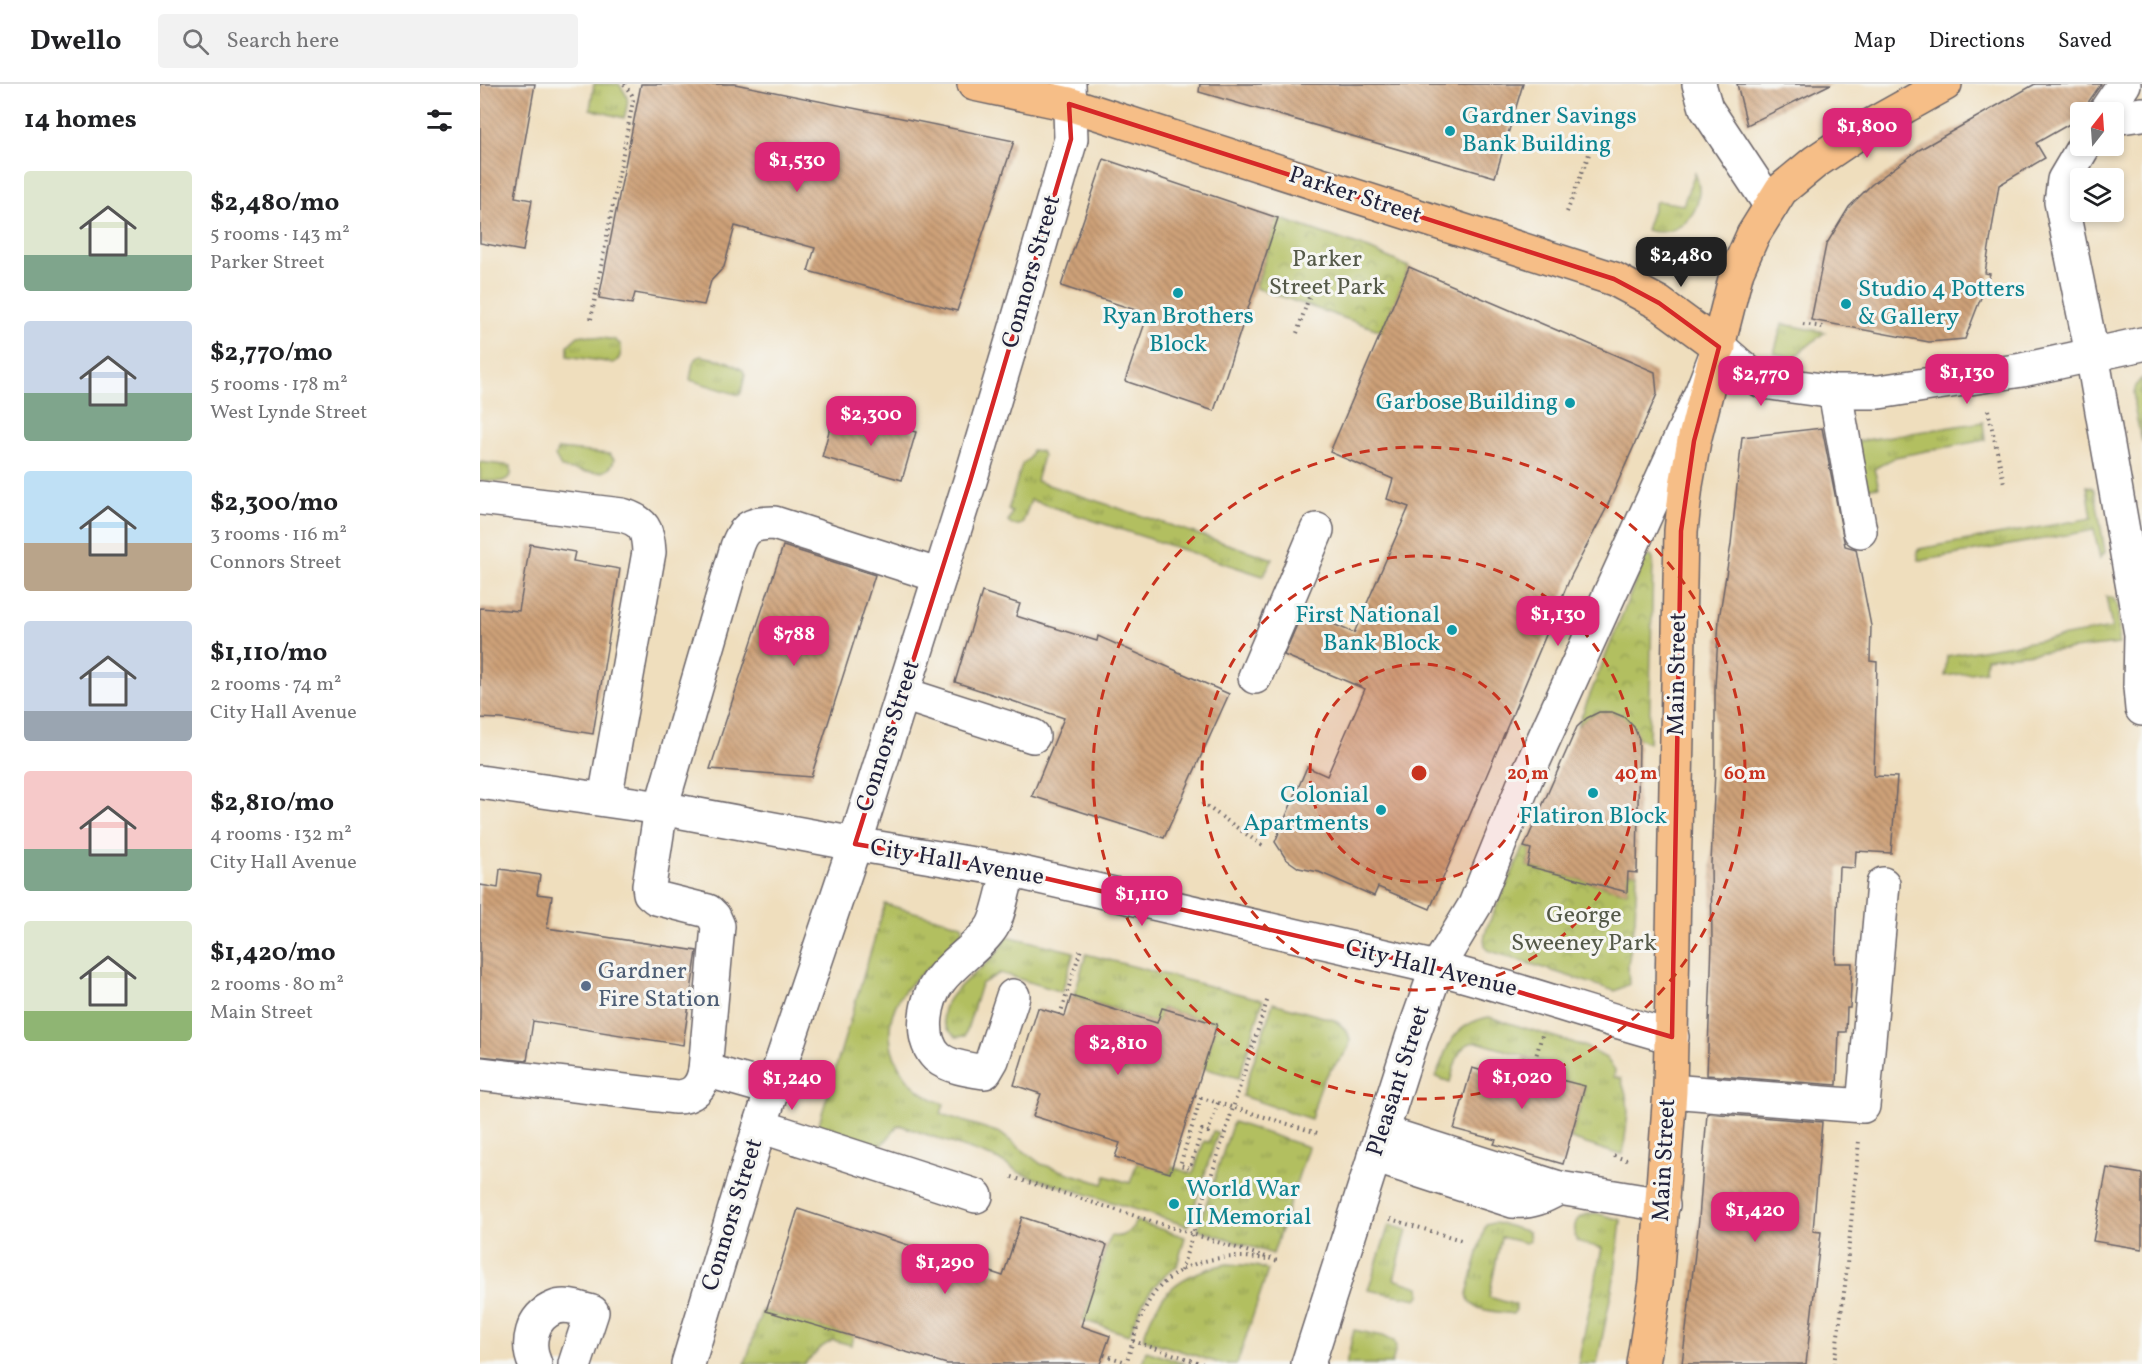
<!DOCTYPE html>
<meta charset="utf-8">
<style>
:root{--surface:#fff;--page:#f2f2f2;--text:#202124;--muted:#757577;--line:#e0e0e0;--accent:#db2777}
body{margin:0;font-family:Vollkorn,serif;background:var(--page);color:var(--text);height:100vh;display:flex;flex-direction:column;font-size:22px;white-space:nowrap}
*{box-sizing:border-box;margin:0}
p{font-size:20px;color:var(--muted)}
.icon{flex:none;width:33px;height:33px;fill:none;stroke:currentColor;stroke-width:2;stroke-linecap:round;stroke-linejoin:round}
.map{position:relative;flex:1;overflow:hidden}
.sheet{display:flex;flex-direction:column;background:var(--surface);width:480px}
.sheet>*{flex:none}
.needle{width:39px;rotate:17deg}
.controls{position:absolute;left:1590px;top:18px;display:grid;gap:12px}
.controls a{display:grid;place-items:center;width:54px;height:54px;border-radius:6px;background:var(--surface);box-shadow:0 3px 9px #0003;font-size:30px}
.price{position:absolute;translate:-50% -51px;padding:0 14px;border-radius:12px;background:var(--accent);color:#fff;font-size:20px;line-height:39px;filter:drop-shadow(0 2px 3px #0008)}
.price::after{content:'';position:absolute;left:50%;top:36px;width:18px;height:14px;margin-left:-9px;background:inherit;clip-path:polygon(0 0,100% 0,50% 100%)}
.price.selected{background:#222;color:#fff}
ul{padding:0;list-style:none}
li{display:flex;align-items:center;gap:18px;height:150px;padding:0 24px}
li span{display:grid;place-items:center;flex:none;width:168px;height:120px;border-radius:6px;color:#555}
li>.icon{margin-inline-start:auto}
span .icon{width:72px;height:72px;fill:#fffc;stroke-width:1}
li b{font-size:26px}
h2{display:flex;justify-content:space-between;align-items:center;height:72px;padding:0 24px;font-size:26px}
header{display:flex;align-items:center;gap:36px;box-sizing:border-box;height:84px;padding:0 30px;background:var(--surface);border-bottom:2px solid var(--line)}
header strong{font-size:28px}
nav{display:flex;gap:33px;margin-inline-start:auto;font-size:21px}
.search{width:420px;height:54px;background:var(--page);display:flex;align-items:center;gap:15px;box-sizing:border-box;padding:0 21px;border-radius:6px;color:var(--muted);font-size:22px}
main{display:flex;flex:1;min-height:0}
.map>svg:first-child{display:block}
</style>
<header>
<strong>Dwello</strong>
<div class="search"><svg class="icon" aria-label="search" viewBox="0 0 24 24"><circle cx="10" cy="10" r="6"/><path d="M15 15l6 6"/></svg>Search here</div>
<nav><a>Map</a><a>Directions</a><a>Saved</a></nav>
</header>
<main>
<section class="sheet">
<h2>14 homes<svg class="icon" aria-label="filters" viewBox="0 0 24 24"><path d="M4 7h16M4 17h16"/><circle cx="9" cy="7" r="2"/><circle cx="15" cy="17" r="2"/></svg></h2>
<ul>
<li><span style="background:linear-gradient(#dfe7d0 70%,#7fa58c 0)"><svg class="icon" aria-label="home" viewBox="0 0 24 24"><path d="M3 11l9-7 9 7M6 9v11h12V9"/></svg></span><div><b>$2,480/mo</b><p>5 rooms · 143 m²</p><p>Parker Street</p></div></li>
<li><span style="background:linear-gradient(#c9d6e8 60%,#7fa58c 0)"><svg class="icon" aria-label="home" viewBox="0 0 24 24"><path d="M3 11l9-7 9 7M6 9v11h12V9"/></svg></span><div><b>$2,770/mo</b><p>5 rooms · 178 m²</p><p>West Lynde Street</p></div></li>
<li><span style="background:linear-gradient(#bfe0f5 60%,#b9a48a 0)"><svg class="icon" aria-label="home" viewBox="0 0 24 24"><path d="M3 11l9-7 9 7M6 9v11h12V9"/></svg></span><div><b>$2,300/mo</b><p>3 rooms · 116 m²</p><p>Connors Street</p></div></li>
<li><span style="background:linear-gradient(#c9d6e8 75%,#9aa5b1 0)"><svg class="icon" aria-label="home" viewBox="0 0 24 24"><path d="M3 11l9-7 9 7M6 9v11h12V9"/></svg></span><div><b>$1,110/mo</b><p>2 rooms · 74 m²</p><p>City Hall Avenue</p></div></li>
<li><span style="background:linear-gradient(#f6c9c9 65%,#7fa58c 0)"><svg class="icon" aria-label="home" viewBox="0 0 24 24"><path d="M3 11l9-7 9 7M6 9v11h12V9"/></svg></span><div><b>$2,810/mo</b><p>4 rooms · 132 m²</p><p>City Hall Avenue</p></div></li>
<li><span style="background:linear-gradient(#dfe7d0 75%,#8fb573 0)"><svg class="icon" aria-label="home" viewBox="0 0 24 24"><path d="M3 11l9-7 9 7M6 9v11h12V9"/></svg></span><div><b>$1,420/mo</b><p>2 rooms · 80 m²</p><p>Main Street</p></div></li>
</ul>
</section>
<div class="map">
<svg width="1662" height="1280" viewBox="0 0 1662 1280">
<defs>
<pattern id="grass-tufts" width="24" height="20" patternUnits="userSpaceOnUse" patternTransform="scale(1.5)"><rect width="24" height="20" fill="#b2bf61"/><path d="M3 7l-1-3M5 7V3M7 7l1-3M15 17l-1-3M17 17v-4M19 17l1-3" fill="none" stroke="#909b51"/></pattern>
<pattern id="park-crowns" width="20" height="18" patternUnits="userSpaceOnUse" patternTransform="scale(1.5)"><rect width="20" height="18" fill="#b2bf61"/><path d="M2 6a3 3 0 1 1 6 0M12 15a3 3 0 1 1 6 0" fill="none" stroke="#909b51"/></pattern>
<pattern id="building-back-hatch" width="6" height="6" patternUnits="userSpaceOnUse" patternTransform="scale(1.5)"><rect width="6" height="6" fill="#cea178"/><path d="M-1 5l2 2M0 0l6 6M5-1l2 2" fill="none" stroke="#a78364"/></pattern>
</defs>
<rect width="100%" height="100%" fill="#f6f6f2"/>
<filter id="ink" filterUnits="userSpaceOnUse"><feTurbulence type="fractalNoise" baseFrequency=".0167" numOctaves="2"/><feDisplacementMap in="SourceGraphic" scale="12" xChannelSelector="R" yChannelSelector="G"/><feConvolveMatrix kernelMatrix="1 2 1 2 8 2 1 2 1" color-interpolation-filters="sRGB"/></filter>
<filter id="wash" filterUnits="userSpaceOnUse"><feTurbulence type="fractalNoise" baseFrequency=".008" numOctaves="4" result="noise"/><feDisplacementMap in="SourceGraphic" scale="24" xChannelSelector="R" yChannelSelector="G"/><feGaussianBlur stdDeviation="1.35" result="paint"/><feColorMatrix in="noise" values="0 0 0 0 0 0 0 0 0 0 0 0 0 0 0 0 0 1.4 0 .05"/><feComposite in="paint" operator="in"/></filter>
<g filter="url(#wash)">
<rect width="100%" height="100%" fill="#efdebd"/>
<g fill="url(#grass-tufts)" stroke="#6a704e" stroke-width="1.5">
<path d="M114 0H139C150 14 149 17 144 34L110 25Z"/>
<path d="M1215 89C1230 122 1201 157 1166 146L1175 119 1178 117 1203 121Z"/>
<polygon points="1302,240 1345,248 1313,274 1294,269"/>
<path d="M104 251 135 256 141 261C142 268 140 277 133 279L88 272V261L98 252Z"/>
<polygon points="222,272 248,278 263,286 265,291 261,309 259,311 210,296 213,279 218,273"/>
<path d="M1662 294V358C1659 340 1645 308 1662 294Z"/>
<polygon points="1503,338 1505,356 1415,373 1394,385 1399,403 1379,405 1373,358"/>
<path d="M78 365 129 370 134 375C131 396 102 387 86 385L81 383 75 372Z"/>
<path d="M552 366 561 367 563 372 556 397 793 475 783 492 551 416 542 440C537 442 531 442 528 438L532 428 528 426 542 380 549 375Z"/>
<path d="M0 378 31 382V391C23 401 12 397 0 396Z"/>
<polygon points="1607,402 1613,404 1615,408 1625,468 1620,474 1614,446 1445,476 1439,476 1437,468 1439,465 1612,434"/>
<polygon points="1626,512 1634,515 1638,522 1639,560 1506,574 1505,587 1465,592 1467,572 1632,544"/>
<path d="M405 820 482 841 484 848C470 872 443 884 425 906 392 948 417 1004 464 1020L461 1030 520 1049 561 1080 623 1100 626 1092 650 1099 657 1079 690 1089 692 1083 713 1090 724 1057 729 1058 733 1047 738 1049 708 1142 542 1090 517 1075 419 1041 397 1067 337 1046Z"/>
<path d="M527 852 594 868 582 908 520 889 501 900 485 952 476 953C437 924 496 892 515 871 520 866 524 859 527 852Z"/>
<polygon points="606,870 783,916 759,994 723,984 737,940 682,924 677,939 594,912"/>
<path d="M793 919 854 936C889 959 857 974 844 995 838 1007 835 1023 831 1035L762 1012Z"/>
<path d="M1009 933 1104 962 1126 974 1135 986 1134 993 1141 994 1147 1015 1148 1029 1143 1070 1134 1069 1091 1055 1105 1003 1065 992 1068 979 997 958C977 958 975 982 970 998L956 993C967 962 973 940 1009 933Z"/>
<polygon points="753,1038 828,1063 793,1170 718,1145"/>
<path d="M1116 1129 1141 1136 1135 1190 1117 1280H1098L1122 1164C1115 1162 1104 1161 1098 1157 1095 1154 1095 1153 1095 1148 1093 1133 1103 1130 1116 1129Z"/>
<path d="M656 1137 705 1153 697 1182C671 1199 659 1223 649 1251L603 1236 630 1152C643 1154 650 1149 656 1137Z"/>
<path d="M1013 1139 1022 1140 1049 1148 1050 1157 1046 1159 1021 1153 1009 1213 1036 1221V1226L1033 1230C1018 1227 989 1229 987 1210L1004 1146 1006 1141Z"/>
<polygon points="909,1141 927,1146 914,1195 939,1203 941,1210 937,1215 888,1206"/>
<path d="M747 1180 776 1182 788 1186 757 1280H742L663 1255C678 1207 699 1190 747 1180Z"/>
<polygon points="282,1226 373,1252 371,1261 353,1256 343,1262 324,1280 265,1280"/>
<polygon points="874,1246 903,1252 914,1257 916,1263 912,1280 866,1280"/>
<polygon points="666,1267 706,1280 662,1280"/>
</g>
<g fill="url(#park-crowns)" stroke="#6a704e" stroke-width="1.5">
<polygon points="798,134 889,165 929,183 902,247 776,204"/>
<path d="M1171 471 1173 476 1169 659 1159 655C1147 624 1120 619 1097 643L1165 474Z"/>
<path d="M1044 763 1051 765 1047 782 1147 808 1148 788 1157 789 1155 836 1148 881 1149 900 1135 907 1007 866C1002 857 1005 850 1008 841Z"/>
</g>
<g id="blocks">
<g fill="url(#building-back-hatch)">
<polygon points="0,0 55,0 35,113 52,116 43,167 0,159"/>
<polygon points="161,0 255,0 534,57 477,227 328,187 335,164 255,142 244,183 231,197 224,221 155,209 152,220 119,214"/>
<polygon points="720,0 1043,0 1015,93 719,8"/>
<polygon points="1257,0 1351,0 1267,41"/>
<polygon points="1555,0 1621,0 1609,17 1607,28 1600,28 1600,34 1556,59 1565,74 1519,101 1505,189 1510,190 1485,255 1449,258 1331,236 1346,161 1369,123 1391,101 1439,66"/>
<polygon points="624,75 798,134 734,327 645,297 668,230 581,202"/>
<polygon points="929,183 1175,288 1177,310 1125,427 1091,492 950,825 898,803 894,812 839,788 819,784 806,775 795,758 827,683 847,692 885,605 804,571 823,527 874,549 929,423 907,415 913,395 850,368"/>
<polygon points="390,335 436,348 422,396 342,373 352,336 387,346"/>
<polygon points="1342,344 1365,462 1376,465 1391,542 1390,577 1397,578 1394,692 1417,693 1411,769 1376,767 1375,784 1359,783 1355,879 1372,879 1370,924 1367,924 1366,948 1359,948 1357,1001 1227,991 1232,859 1231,780 1235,687 1235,603 1239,535 1251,460 1262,353"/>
<polygon points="50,460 95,468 93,477 140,485 113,650 21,635 0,634 0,524 39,527"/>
<polygon points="303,462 395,491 331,693 230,685"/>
<polygon points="502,508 540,520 536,532 617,557 618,552 749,610 684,754 552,712 584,634 475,598"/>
<polygon points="1119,628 1132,628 1144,633 1154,643 1159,655 1157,789 1148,788 1147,808 1047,782 1051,765 1044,763 1097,643 1107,634"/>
<polygon points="20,785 60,791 57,810 72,812 67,844 217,867 203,961 53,937 47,977 0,972 0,801 18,804"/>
<polygon points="591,912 677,939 682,924 737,940 690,1089 635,1073 640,1059 553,1032 561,1010 534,1001 558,924 585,932"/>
<polygon points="1043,973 1068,979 1065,992 1105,1002 1083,1080 1014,1060 1016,1056 974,1045 992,984 1035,996"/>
<polygon points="1227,1029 1342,1038 1333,1147 1341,1148 1326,1280 1202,1280 1219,1135"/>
<polygon points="1627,1084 1662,1090 1662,1165 1613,1157"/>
<polygon points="318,1125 523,1192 542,1133 627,1161 601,1242 630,1252 620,1280 467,1280 286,1227"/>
</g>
</g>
</g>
<g filter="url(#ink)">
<use href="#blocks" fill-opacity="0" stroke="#6a6468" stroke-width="1.5"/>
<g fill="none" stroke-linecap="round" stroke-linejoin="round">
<defs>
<g id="minor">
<polyline points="1219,0 1226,24 1291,122"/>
<polyline points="1625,28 1644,0"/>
<polyline points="1634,34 1662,30"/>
<polyline points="1604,62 1584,96 1581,118 1612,270 1661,550 1660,603 1662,625"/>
<polyline points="1355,308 1380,447"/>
<path d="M0 414 142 431C164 437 168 446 169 468L125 715"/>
<polyline points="775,593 837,446"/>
<polyline points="423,610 553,652"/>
<path d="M0 698 181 724 375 760 529 786 957 884C1036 904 1113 932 1192 953"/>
<path d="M529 786C525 799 518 834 512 843 500 862 474 877 460 896 445 915 438 954 457 973 468 983 491 986 505 988L512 976 533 912"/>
<polyline points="225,986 292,1005"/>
<path d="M0 990 196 1013C213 1013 222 1003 225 986L238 842 234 833 228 827 176 814 170 809 169 802 181 724 257 463C265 441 272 440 294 439L460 492"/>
<polyline points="1190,1007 1383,1022 1403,800"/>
<polyline points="280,1042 496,1112"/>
<polyline points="902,1048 1079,1104 1183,1121"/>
<path d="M894 1072 1033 1117C1051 1119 1063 1113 1079 1104"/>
<path d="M55 1280C46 1260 51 1233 74 1224 86 1219 101 1225 112 1228L95 1280"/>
<polyline points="208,1280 280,1042 375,760 490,397 532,257 591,55 589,0"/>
<polyline points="828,1280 932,954 957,884 995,821 1047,692 1222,307 1239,263 1270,290 1284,298 1355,308 1399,308 1542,286 1662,260"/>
</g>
<g id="major">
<polyline points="494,0 589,20 1134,195 1179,219 1239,263"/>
<polyline points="1163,1280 1176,1198 1190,1007 1201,447 1206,401 1214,357 1257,187 1273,151 1301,106 1335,78 1381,47 1465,0"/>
</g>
</defs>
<use href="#minor" stroke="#6a6468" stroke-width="36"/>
<use href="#major" stroke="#6a6468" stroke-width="36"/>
<g stroke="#6a6468" stroke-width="4" stroke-dasharray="1.5 4.5" stroke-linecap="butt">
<polyline points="1087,128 1109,70"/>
<polyline points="111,235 153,17 152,11 144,0"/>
<polyline points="1323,240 1343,243"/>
<polyline points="817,249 834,198"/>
<polyline points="1508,326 1524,399"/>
<polyline points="722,719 783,762"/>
<polyline points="580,931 601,865"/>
<polyline points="1055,976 1062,951"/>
<polyline points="715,1012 841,1050"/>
<polyline points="721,1014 700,1081 710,1084 722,1046 728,1048 738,1019"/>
<polyline points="1134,1072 1150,1077"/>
<polyline points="532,1093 798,1177"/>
<polyline points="910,1135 981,1156"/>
<polyline points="701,1187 788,914"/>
<polyline points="653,1257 723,1280"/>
<polyline points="624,1271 646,1278"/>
<path d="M646 1280C653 1257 659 1231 673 1211 700 1175 744 1169 786 1175"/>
<polyline points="1354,1280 1365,1201 1379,1057"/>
</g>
<use href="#minor" stroke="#fff" stroke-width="33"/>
<use href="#major" stroke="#f6be87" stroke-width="33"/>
</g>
</g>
<path fill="none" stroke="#d62828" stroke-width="4.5" stroke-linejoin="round" d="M589 20 1134 195 1179 219 1239 263 1214 357 1201 447 1192 953 957 884 529 786 375 760 490 397 591 55Z"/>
<circle cx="939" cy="689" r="109" fill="#c8321e" fill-opacity=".12"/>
<g fill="none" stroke="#c8321e" stroke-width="3" stroke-dasharray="10 8">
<circle cx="939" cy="689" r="109"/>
<circle cx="939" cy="689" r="217"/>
<circle cx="939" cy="689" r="326"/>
</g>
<g fill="#0f9aa8" stroke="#f6f6f2" stroke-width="2">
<circle cx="970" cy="47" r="6"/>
<circle cx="698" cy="209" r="6"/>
<circle cx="1366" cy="220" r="6"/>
<circle cx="1090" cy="319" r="6"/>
<circle cx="972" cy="546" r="6"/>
<circle cx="1113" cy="709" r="6"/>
<circle cx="901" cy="726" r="6"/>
<circle cx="694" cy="1120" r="6"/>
</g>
<circle fill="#5c6f8a" stroke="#f6f6f2" stroke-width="2" cx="106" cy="902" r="6"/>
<g text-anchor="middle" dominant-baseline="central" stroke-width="6" stroke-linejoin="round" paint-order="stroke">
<g font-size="24" fill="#0d838f" stroke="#f6f6f2" text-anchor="start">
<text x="982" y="33">Gardner Savings<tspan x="982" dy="28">Bank Building</tspan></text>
<text x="1378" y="206">Studio 4 Potters<tspan x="1378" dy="28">&amp; Gallery</tspan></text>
<text x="698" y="233" text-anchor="middle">Ryan Brothers<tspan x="698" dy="28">Block</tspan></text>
<text x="1078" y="319" text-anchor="end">Garbose Building</text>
<text x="960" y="532" text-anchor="end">First National<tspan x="960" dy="28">Bank Block</tspan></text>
<text x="889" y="712" text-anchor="end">Colonial<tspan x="889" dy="28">Apartments</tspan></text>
<text x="1113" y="733" text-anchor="middle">Flatiron Block</text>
<text x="706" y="1106">World War<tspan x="706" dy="28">II Memorial</tspan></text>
</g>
<g font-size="24" fill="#22223b" stroke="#f6f6f2">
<text transform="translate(875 112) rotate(18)">Parker Street</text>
<text transform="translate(552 188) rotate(-74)">Connors Street</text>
<text transform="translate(1198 590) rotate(-89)">Main Street</text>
<text transform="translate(409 652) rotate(-72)">Connors Street</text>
<text transform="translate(477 779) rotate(10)">City Hall Avenue</text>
<text transform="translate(951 885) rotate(14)">City Hall Avenue</text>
<text transform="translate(919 997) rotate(-72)">Pleasant Street</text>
<text transform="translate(1185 1076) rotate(-87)">Main Street</text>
<text transform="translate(253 1131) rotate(-73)">Connors Street</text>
</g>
<g font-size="24" fill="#545948" stroke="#f6f6f2">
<text x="847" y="176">Parker<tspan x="847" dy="28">Street Park</tspan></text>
<text x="1104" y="832">George<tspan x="1104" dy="28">Sweeney Park</tspan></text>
</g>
<g font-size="24" fill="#4e5e75" stroke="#f6f6f2" text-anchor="start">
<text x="118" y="888">Gardner<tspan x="118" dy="28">Fire Station</tspan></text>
</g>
</g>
<circle cx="939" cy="689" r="9" fill="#c8321e" stroke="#f6f6f2" stroke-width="3"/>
<g font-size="18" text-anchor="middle" font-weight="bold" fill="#c8321e" stroke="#f6f6f2" stroke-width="6" stroke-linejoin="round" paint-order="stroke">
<text x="1048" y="695">20 m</text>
<text x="1156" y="695">40 m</text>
<text x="1265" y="695">60 m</text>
</g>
</svg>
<div class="controls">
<a><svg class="needle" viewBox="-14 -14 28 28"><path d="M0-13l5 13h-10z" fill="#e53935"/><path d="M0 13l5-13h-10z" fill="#757577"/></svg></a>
<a><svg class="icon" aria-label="layers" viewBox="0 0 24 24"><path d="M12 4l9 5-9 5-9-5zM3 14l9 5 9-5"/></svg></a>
</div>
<b class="price" style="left:1387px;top:75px">$1,800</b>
<b class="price" style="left:317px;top:109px">$1,530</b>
<b class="price selected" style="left:1201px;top:204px">$2,480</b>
<b class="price" style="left:1487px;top:321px">$1,130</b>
<b class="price" style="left:1281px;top:323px">$2,770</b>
<b class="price" style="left:391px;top:363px">$2,300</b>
<b class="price" style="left:1078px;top:563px">$1,130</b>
<b class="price" style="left:314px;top:583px">$788</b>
<b class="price" style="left:662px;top:843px">$1,110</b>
<b class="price" style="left:638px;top:992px">$2,810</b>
<b class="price" style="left:1042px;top:1026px">$1,020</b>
<b class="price" style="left:312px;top:1027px">$1,240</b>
<b class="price" style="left:1275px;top:1159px">$1,420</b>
<b class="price" style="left:465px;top:1211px">$1,290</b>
</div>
</main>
